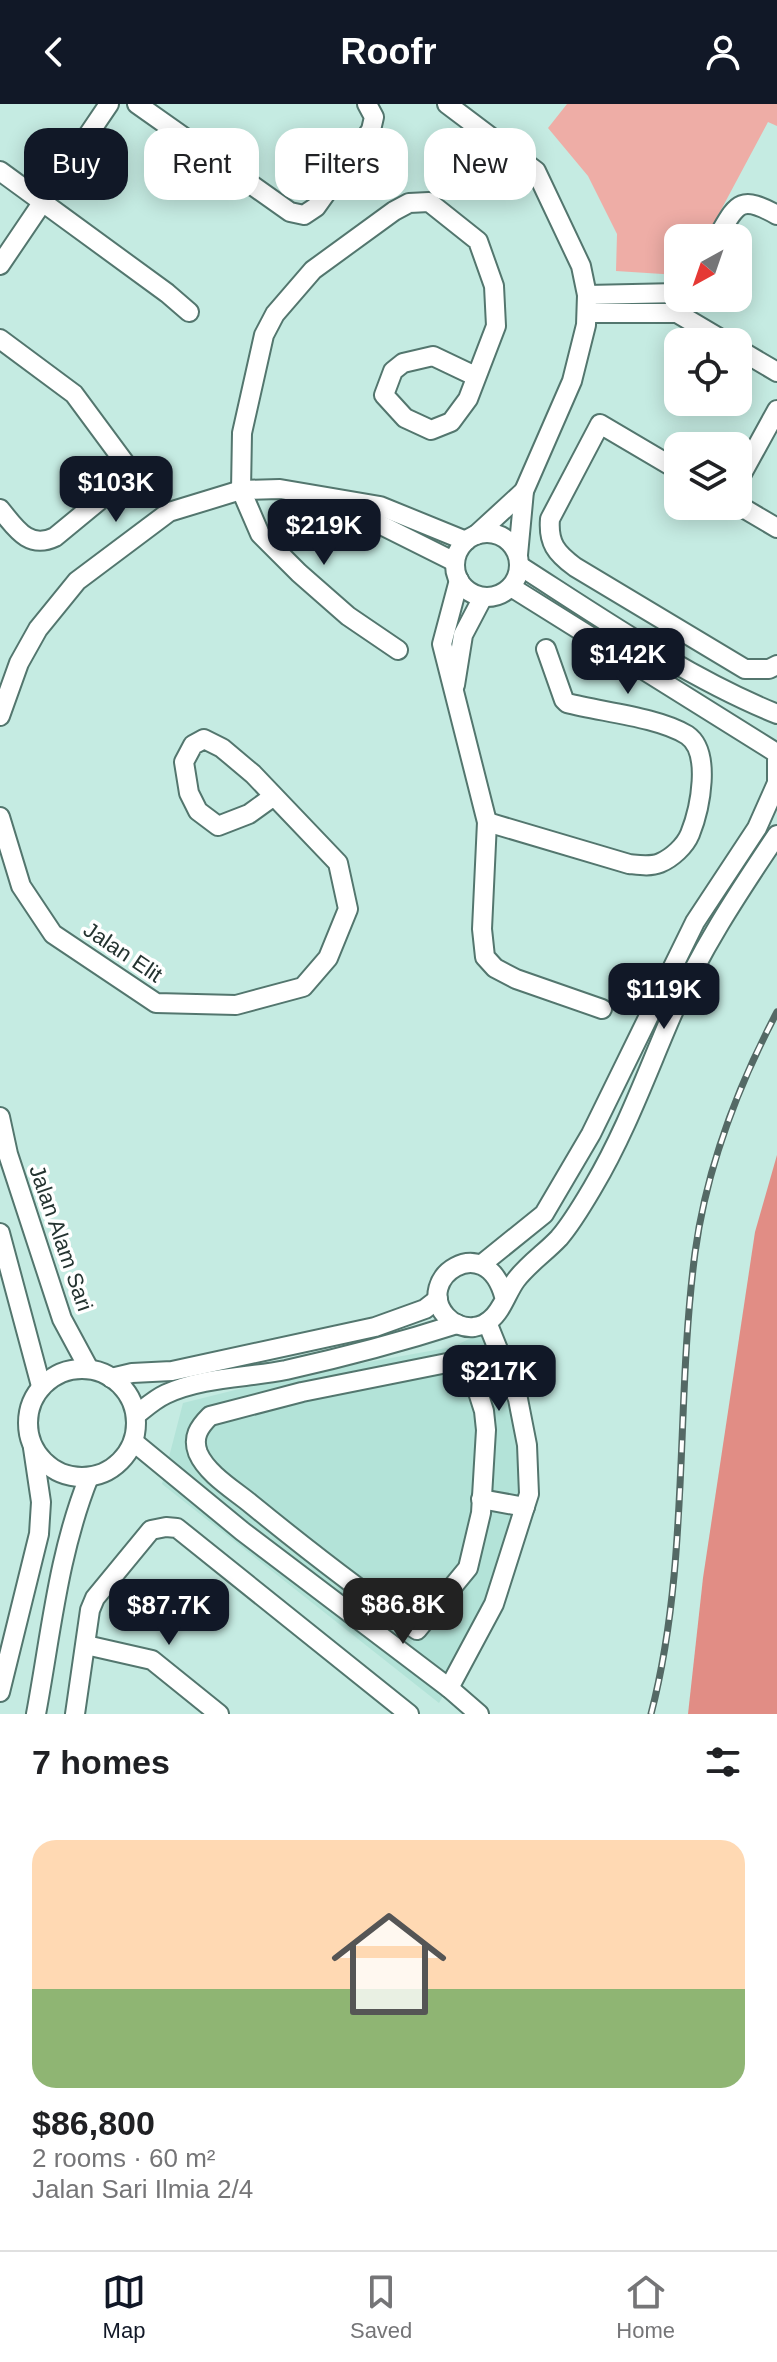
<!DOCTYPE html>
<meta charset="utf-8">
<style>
:root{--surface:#fff;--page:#f6f6f6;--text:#202124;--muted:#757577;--line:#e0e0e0;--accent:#111827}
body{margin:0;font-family:Helvetica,sans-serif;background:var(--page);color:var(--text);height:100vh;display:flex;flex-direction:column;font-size:30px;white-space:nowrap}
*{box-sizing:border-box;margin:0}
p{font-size:26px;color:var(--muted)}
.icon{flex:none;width:44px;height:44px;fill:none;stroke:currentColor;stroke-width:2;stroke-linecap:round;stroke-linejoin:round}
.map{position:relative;height:1610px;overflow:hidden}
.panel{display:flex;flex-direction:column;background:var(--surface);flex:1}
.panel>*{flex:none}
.banner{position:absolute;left:24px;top:24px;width:730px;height:72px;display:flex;gap:16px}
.needle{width:52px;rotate:220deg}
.controls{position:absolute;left:664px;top:120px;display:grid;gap:16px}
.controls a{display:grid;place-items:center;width:88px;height:88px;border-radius:16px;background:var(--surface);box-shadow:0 4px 20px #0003;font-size:40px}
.price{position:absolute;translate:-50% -68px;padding:0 18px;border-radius:16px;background:var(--accent);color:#fff;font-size:26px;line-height:52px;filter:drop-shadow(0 2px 4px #0008)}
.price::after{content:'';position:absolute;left:50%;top:48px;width:24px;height:18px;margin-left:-12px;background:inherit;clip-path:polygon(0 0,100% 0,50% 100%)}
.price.selected{background:#222;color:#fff}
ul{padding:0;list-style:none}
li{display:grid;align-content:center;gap:16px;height:424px;padding:0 32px}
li+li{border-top:2px solid var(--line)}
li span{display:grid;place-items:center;height:248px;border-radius:24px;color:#555}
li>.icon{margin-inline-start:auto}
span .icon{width:144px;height:144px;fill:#fffc;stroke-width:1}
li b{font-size:34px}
h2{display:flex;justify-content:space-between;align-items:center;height:96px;padding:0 32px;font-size:34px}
.pill{padding:0 28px;border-radius:24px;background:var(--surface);box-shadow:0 4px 20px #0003;font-size:28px;line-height:72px}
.pill.selected{background:var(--accent);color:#fff}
header{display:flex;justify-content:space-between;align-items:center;height:104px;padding:0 32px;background:var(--accent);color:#fff;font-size:36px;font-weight:700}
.dock{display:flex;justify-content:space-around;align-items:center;height:112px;border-top:2px solid var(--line);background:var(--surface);font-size:22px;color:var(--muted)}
.dock a{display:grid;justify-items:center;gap:4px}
.dock .selected{color:var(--accent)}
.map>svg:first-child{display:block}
</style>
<header><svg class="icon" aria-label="back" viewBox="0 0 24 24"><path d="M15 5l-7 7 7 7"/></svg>Roofr<svg class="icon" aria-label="person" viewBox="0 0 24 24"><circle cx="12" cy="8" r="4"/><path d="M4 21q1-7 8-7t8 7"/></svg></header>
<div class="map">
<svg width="777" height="1610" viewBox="0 0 777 1610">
<rect width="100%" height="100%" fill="#c5ebe2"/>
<polygon fill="#b3e3d8" points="484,1228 514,1312 520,1402 462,1558 439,1599 162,1380 183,1299 291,1272 452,1243"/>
<polygon fill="#eeada6" points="567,0 777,0 777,22 768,18 706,134 678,134 678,171 616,167 617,130 588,72 548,24"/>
<polygon fill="#e18d85" points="777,1051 777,1610 688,1610 703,1474 755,1128"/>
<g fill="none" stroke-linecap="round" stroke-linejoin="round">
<defs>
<g id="minor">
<polyline points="137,0 290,108 304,111 316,103 371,26 374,13 367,0"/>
<polyline points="447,0 536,67 581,162 587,191 586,221 572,277 524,387 518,451"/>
<polyline points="0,67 167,189 189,208"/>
<path d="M717 134C737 100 739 90 777 111"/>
<polyline points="0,161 109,0"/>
<polyline points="587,191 678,189"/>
<polyline points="587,209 677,209"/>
<polyline points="677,209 726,238"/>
<path d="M0 235 74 290 125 359 128 368 123 377 55 433C28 446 15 423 0 405"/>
<polyline points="738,245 777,268"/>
<path d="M678 366 600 320 550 415C548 439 556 449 575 463L745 565H769L777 561"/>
<polyline points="738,377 777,306"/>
<polyline points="349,401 375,418 455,458"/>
<polyline points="738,401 777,424"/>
<circle cx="487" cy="461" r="32"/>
<polyline points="476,431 524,387"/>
<path d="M520 462C601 514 688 574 777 610"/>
<polyline points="459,476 442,540 487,718 482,825 485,853 495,864 516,875 602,905"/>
<polyline points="511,483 775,648"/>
<polyline points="398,546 348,512 299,469 260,430 241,386 242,329 264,231 275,210 313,166 394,107 409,99 429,98 478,137 494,182 496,222 468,295 451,318 431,326 405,314 384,291 393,267 403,259 433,252 475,272"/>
<polyline points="455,581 463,531 483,493"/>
<polyline points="0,612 19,559 38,525 77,477 169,408 241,386 280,385 380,402 466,437"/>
<polyline points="0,713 21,782 53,830 156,899 236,901 303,883 328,854 348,805 338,759 253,670 222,644 204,635 193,641 184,658 189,689 198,707 218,722 249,710 274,692"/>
<path d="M487 718 629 760C639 761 650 763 660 759 672 754 685 742 690 730 700 705 712 648 687 631 658 613 601 608 567 599L564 596 546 545"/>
<polyline points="0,1013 8,1050 62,1215 89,1265"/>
<polyline points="0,1129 41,1282"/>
<polyline points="482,1160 544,1110 591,1030 695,818 757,724 777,679 777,656"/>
<path d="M504 1192C485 1125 413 1175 446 1212 453 1220 464 1224 474 1223 480 1222 486 1220 490 1216 502 1207 507 1188 516 1176 528 1160 546 1148 559 1134 572 1119 583 1100 593 1083 625 1029 646 971 671 913 699 848 738 789 777 731"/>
<path d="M452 1258 469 1260 484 1307 486 1326 481 1409 468 1464 417 1526C360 1487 305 1444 251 1400 234 1386 207 1370 198 1349 192 1333 199 1323 210 1312L302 1288Z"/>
<circle cx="82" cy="1319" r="54"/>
<polyline points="111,1274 132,1269 172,1267 375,1223 425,1205 438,1195"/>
<path d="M136 1311C145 1304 155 1295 166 1290 203 1273 246 1274 286 1266 344 1253 401 1238 457 1220"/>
<polyline points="135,1339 242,1427 449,1584 494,1500 529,1390 527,1341 518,1295 487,1218"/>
<polyline points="481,1395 525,1403"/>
<polyline points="86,1541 152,1556 219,1610"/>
<polyline points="449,1584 479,1610"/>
<polyline points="0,1588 39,1430 41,1398 33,1344"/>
<path d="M36 1610C51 1530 58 1450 89 1373"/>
<polyline points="75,1610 90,1506 95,1494 151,1426 166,1423 177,1424 409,1610"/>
</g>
</defs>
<use href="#minor" stroke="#53766e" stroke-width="22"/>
<use href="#minor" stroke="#fff" stroke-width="18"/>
<defs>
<path id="rail" d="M651 1610C690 1460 675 1302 695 1149 706 1066 738 982 777 908"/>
</defs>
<use href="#rail" stroke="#546965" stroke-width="7"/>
<use href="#rail" stroke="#fff" stroke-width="4" stroke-dasharray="12" stroke-linecap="butt"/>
</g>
<g text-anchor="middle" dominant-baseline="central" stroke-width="7" stroke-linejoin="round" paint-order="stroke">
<g font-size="22" fill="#243330" stroke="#fff">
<text transform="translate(123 848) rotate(34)">Jalan Elit</text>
<text transform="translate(61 1134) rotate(71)">Jalan Alam Sari</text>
</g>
</g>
</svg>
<div class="controls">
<a><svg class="needle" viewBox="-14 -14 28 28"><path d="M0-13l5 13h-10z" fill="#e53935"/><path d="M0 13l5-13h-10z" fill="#757577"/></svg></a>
<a><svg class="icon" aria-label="locate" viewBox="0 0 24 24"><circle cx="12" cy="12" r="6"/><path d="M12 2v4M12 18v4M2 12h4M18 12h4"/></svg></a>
<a><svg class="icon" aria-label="layers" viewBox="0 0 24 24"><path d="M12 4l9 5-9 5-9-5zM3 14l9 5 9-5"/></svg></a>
</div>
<b class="price" style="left:116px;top:420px">$103K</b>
<b class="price" style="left:324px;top:463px">$219K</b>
<b class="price" style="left:628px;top:592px">$142K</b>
<b class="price" style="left:664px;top:927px">$119K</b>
<b class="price" style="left:499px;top:1309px">$217K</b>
<b class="price selected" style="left:403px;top:1542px">$86.8K</b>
<b class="price" style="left:169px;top:1543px">$87.7K</b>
<div class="banner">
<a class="pill selected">Buy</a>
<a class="pill">Rent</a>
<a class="pill">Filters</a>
<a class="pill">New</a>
</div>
</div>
<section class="panel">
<h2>7 homes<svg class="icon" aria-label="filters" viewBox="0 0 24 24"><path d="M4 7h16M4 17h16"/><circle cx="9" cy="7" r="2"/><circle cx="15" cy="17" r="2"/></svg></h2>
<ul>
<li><span style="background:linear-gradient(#ffd9b3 60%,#8fb573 0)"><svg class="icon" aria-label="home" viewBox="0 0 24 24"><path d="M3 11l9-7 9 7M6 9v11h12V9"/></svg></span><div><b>$86,800</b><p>2 rooms · 60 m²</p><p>Jalan Sari Ilmia 2/4</p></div></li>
</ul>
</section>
<nav class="dock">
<a class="selected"><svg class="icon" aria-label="map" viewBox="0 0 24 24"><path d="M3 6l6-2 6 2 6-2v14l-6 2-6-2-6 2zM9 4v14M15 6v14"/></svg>Map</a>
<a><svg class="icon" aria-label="saved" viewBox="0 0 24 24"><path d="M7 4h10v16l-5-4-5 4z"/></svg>Saved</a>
<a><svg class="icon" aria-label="home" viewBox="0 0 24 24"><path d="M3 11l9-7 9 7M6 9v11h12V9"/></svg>Home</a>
</nav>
